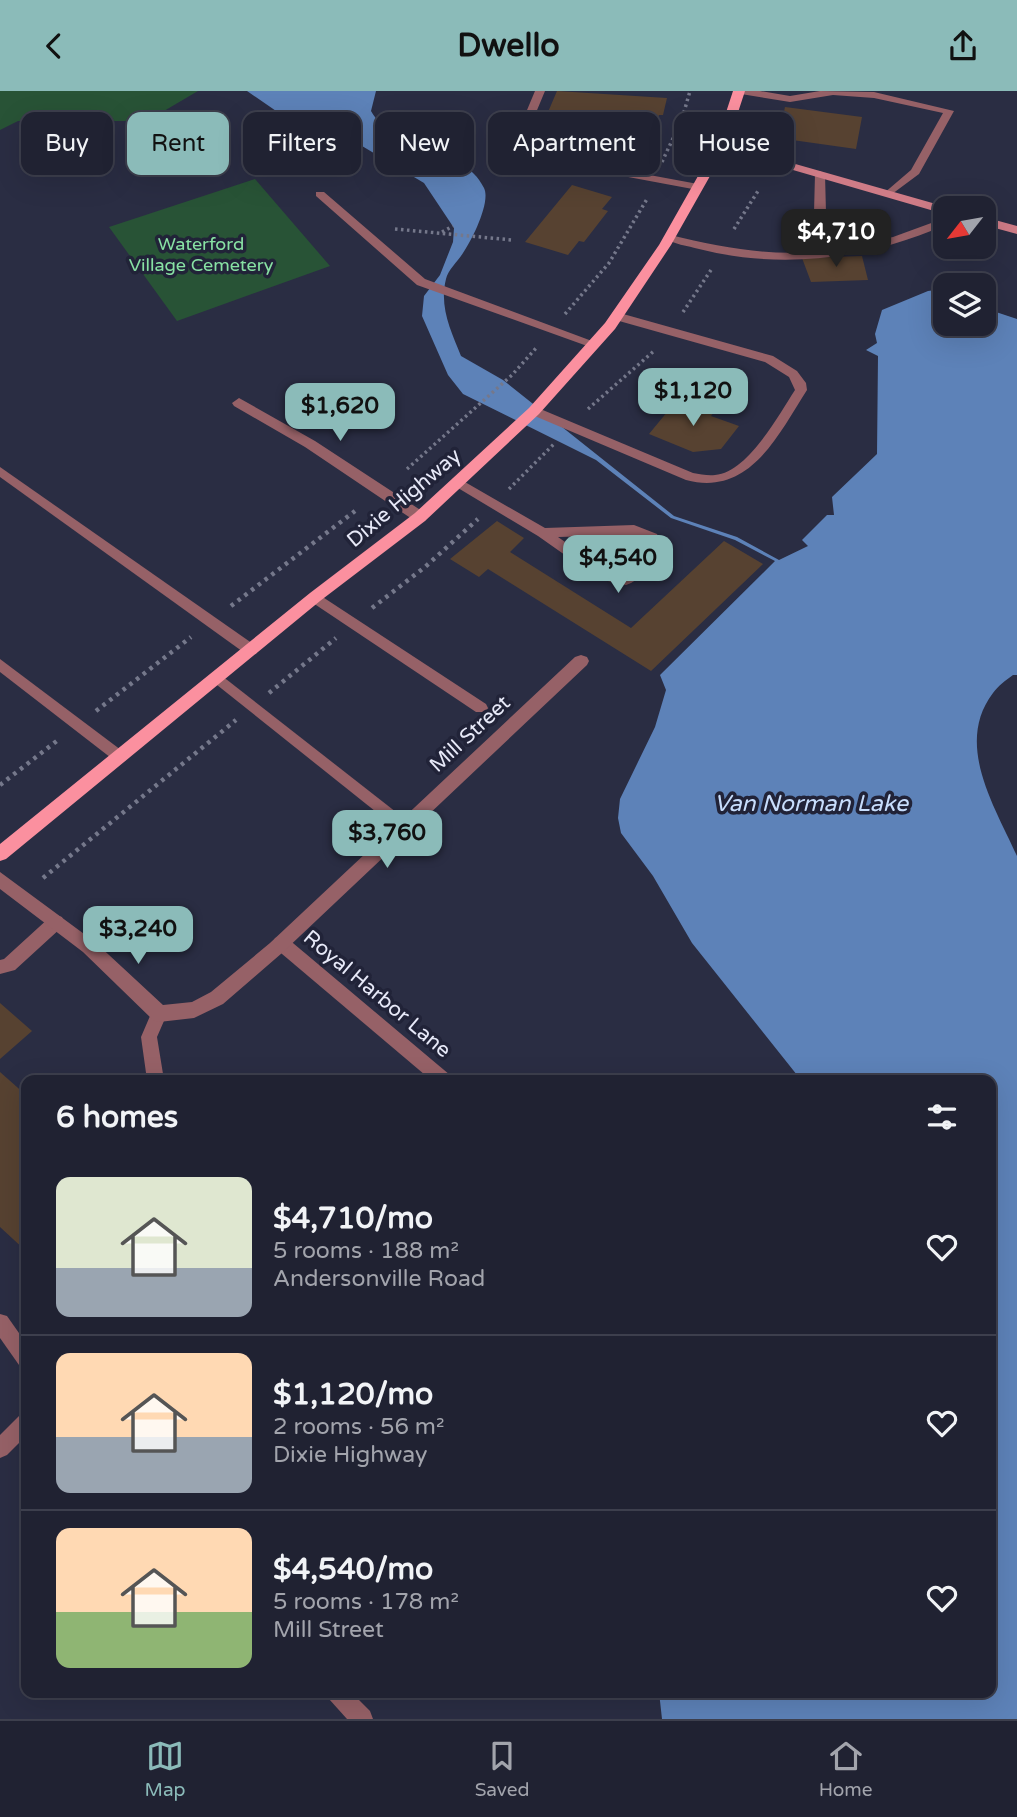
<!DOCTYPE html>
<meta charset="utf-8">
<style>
:root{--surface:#202232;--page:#282a3a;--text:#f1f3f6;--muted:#a2a4ac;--line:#3d3f4d;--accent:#8bbbb9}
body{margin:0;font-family:"Varela Round",sans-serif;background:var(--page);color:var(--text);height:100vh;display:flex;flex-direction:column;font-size:26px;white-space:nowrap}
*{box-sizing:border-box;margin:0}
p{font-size:23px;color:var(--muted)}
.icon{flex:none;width:38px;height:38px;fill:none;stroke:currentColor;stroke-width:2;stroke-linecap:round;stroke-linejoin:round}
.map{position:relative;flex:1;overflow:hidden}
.sheet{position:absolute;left:21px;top:984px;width:975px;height:623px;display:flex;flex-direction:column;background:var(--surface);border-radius:14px;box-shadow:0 7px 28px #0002,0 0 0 2px var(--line)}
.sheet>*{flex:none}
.banner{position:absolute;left:21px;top:21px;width:976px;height:63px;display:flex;gap:14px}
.needle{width:46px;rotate:239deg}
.tools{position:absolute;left:933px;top:105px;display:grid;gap:14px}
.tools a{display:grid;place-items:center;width:63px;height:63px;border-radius:14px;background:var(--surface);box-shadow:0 7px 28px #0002,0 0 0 2px var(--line);font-size:35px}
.price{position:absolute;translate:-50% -60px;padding:0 16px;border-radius:14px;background:var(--accent);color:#111;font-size:23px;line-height:46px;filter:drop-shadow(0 2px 4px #0008)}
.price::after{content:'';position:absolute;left:50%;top:42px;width:21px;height:16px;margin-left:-10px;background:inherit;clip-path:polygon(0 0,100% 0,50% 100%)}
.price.active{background:#222;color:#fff}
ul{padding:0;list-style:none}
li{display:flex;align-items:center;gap:21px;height:175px;padding:0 35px}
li+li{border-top:2px solid var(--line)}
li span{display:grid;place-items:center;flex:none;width:196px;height:140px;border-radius:14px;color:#555}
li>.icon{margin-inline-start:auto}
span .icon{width:84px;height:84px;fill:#fffc;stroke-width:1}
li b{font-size:30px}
h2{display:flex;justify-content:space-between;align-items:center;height:84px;padding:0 35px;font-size:30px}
.pill{padding:0 24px;border-radius:14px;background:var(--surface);box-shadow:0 7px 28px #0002,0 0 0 2px var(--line);font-size:24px;line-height:63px}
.pill.active{background:var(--accent);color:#111}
header{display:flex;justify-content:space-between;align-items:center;height:91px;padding:0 35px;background:var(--accent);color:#111;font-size:32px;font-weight:800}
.tab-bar{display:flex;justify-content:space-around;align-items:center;height:98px;border-top:2px solid var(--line);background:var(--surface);font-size:19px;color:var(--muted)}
.tab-bar a{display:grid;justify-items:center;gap:4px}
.tab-bar .active{color:var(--accent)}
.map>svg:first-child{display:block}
</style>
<header><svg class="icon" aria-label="back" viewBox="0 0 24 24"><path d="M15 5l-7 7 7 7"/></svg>Dwello<svg class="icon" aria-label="share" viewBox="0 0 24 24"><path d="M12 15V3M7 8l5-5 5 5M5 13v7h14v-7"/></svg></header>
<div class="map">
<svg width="1017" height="1628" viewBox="0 0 1017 1628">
<rect width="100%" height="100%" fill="#2a2d43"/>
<g fill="#285336">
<polygon points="0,0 198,0 147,30 18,30 0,39"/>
<polygon points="255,88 330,175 177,230 109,136"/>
</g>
<path fill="#5d82b8" d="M247 0H376L371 20C392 59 463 53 484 97 491 111 472 149 463 162 458 170 448 179 446 188 439 216 451 240 461 265L503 289 674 425 737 446 779 469 808 455 802 449 827 424H834L832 406 877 363 878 265 866 259 877 252 875 243 882 219 928 200 943 198 945 233H984V217L1017 228V584H1013C1006 589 998 595 993 602 954 653 995 716 1017 765V1628H662L659 1601H990V989H801L692 852 653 785 621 742 618 727 620 708 655 636 666 599 660 584 775 470 735 449 671 427 596 369 463 303 448 284 422 225 424 205 440 184 453 151 454 137 424 92 357 52 279 22Z"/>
<g fill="#574231">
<polygon points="557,0 667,7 663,24 659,24 643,75 531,61"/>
<polygon points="785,16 862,26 856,58 778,47"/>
<polygon points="572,94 612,106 602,118 608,120 584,151 579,150 568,164 525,151"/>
<polygon points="862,165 868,189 811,191 802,167"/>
<polygon points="677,309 714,321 711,325 739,335 721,358 693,361 649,343"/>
<polygon points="497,430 524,447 510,461 631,537 724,450 763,473 651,580 488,478 479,486 450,468"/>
<polygon points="0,912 32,940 0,968"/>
<polygon points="0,981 26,1004 26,1160 0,1136"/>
</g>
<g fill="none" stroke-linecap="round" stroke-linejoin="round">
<g stroke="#75788b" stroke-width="3.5" stroke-dasharray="2.5 3.5" stroke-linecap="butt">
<polyline points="773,49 779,26"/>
<polyline points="662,71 682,28 690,0"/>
<polyline points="395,138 512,149"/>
<polyline points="734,138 758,100"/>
<polyline points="442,141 453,135"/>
<polyline points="683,221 711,179"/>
<polyline points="565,223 609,172 647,108"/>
<polyline points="588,318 655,259"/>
<polyline points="407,378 512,284 537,256"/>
<polyline points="509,398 555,352"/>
</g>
<g stroke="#75788b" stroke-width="4.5" stroke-dasharray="3.5 5" stroke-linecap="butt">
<polyline points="231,515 355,420"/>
<polyline points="372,517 425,476 478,428"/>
<polyline points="269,602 336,547"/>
<polyline points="96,620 191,546"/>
<polyline points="0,694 58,649"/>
<polyline points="43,787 236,629"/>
</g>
<g fill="#966167" fill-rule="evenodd">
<polygon points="535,0 545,0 520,60 698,93 703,96 698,99 510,64 509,62"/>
<polygon points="736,0 760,0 790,5 820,0 874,1 954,20 919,83 888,106 883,103 911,79 943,22 874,7 833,4 790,11 741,3"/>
<path d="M820 80 825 83 826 122 833 158 893 146 945 127V134C869 168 781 179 699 158 688 155 673 153 664 147L670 144C721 156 769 166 822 160L814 122 815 83Z"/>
<polygon points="316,101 324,101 425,188 600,253 598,256 590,256 417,194 316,105"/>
<path d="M616 221 773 265 797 280 806 292 807 299C778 344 750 406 686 389L530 323V317H538L693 382C700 383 708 385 715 384 748 381 778 325 795 299L789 286 765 271 612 228V222Z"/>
<polygon points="0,376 256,555 258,559 256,563 246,563 0,386"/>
<path d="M458 387 545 437 634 434 657 443 665 460 652 479 631 492 626 494 599 488 538 445 453 394V388ZM633 444 647 449 651 460 642 473 624 484 608 481 558 446Z"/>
<polygon points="315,501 486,613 488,617 486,621 476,621 310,510 308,506"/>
<polygon points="0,568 125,662 127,666 125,670 115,670 0,581"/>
<polygon points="217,581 410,732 413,736 410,740 400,740 212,590 210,586 212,582"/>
<polygon points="56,824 62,826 64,831 62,836 15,879 0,883 0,869 4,868 50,826"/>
<polygon points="281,845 287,847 450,984 452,989 431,989 275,857 273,852 275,847"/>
<polygon points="159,916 165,918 167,923 157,946 164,989 147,989 141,946 153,918"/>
<polygon points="0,1223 7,1225 26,1252 26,1276 19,1274 0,1247"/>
<polygon points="26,1322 26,1345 7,1364 0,1367 0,1344 19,1325"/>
<polygon points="326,1601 351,1601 370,1620 373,1628 347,1628 329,1608"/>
</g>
<g fill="#966167" fill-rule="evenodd">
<polygon points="239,307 315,350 425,422 427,426 425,430 415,430 305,356 234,315 232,312"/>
<polygon points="581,564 587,566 589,570 587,574 282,862 223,913 194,927 159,931 153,929 83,861 0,798 0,781 95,851 163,914 192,911 211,901 270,852 575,566"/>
</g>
<g fill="#cf7c87" fill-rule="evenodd">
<polygon points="717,53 725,53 950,117 945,117 945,123 941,122 717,57"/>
<polygon points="984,126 1017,135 1017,143 984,134"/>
</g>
<polygon fill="#fb909f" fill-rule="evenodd" points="733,0 745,0 727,55 671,154 615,238 539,323 425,430 320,510 6,768 0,770 0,753 310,502 415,422 529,317 605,232 659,154 715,55"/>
</g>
<g text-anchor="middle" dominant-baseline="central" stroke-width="7" stroke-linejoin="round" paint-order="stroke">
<g font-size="18" fill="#88e2a4" stroke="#212338">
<text x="201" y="153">Waterford<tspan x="201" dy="21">Village Cemetery</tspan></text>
</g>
<g font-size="21" fill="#e7e9f8" stroke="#212338">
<text transform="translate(404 407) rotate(-40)">Dixie Highway</text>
<text transform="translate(470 643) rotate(-43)">Mill Street</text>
<text transform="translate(377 903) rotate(40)">Royal Harbor Lane</text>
</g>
<g font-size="23" font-style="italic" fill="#c7ddfc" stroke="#212338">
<text x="811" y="713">Van Norman Lake</text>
</g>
</g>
</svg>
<div class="tools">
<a><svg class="needle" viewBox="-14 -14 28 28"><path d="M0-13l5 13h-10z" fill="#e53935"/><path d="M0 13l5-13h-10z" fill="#a2a4ac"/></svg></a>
<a><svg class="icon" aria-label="layers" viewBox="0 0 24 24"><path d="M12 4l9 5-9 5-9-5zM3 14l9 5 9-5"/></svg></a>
</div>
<b class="price active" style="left:836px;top:178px">$4,710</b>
<b class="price" style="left:693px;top:337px">$1,120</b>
<b class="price" style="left:340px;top:352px">$1,620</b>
<b class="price" style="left:618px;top:504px">$4,540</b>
<b class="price" style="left:387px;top:779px">$3,760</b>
<b class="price" style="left:138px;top:875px">$3,240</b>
<div class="banner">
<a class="pill">Buy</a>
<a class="pill active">Rent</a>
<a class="pill">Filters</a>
<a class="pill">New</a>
<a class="pill">Apartment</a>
<a class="pill">House</a>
</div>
<section class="sheet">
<h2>6 homes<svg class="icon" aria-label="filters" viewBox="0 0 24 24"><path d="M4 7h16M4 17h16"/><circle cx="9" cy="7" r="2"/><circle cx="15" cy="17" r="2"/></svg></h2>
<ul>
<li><span style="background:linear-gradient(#dfe7d0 65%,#9aa5b1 0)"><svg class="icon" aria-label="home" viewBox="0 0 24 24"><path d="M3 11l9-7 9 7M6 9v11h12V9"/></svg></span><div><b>$4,710/mo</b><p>5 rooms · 188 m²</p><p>Andersonville Road</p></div><svg class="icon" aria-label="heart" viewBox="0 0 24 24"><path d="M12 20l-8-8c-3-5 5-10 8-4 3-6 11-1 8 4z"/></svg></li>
<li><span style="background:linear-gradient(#ffd9b3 60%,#9aa5b1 0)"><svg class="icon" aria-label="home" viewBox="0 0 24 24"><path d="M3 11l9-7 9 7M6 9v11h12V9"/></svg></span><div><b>$1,120/mo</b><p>2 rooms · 56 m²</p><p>Dixie Highway</p></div><svg class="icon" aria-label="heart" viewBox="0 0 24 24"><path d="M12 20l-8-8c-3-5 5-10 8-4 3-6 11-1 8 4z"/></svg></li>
<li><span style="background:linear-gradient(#ffd9b3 60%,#8fb573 0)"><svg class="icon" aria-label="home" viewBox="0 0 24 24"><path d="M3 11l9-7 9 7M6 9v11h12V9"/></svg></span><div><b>$4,540/mo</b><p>5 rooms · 178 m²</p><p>Mill Street</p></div><svg class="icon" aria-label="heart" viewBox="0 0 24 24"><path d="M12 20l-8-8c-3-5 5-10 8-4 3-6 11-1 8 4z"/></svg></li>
</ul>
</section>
</div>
<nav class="tab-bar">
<a class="active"><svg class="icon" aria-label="map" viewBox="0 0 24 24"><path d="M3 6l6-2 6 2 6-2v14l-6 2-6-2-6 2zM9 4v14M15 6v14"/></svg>Map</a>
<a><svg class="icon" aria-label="saved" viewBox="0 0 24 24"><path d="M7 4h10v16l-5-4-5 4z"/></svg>Saved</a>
<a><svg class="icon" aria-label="home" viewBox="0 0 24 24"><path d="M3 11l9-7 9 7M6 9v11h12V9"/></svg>Home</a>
</nav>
